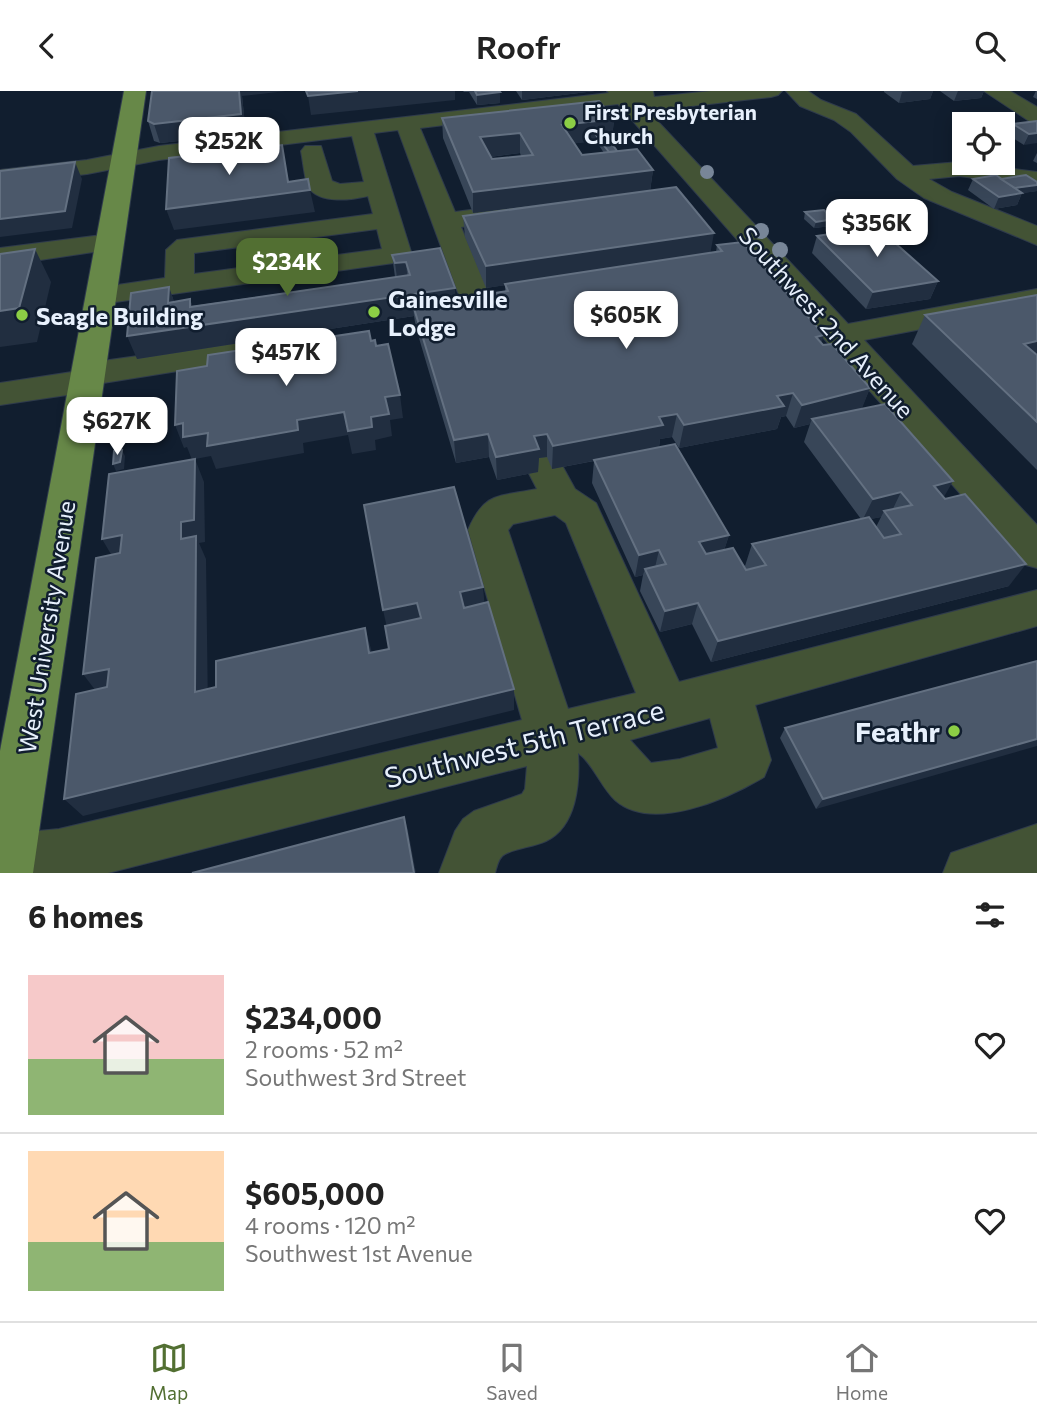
<!DOCTYPE html>
<meta charset="utf-8">
<style>
:root{--surface:#fff;--page:#f6f6f6;--text:#222;--muted:#767676;--line:#e0e0e0;--accent:#526f32}
body{margin:0;font-family:Commissioner,sans-serif;background:var(--page);color:var(--text);height:100vh;display:flex;flex-direction:column;font-size:26px;white-space:nowrap}
*{box-sizing:border-box;margin:0}
p{font-size:23px;color:var(--muted)}
.icon{flex:none;width:38px;height:38px;fill:none;stroke:currentColor;stroke-width:2;stroke-linecap:round;stroke-linejoin:round}
.map{position:relative;height:782px;overflow:hidden}
.side{display:flex;flex-direction:column;background:var(--surface);flex:1}
.side>*{flex:none}
.tools{position:absolute;left:952px;top:21px;display:grid;gap:14px}
.tools a{display:grid;place-items:center;width:63px;height:63px;border-radius:0px;background:var(--surface);box-shadow:0 4px 18px #0003;font-size:35px}
.price{position:absolute;translate:-50% -60px;padding:0 16px;border-radius:14px;background:#fff;color:#222;font-size:23px;line-height:46px;filter:drop-shadow(0 2px 4px #0008)}
.price::after{content:'';position:absolute;left:50%;top:42px;width:21px;height:16px;margin-left:-10px;background:inherit;clip-path:polygon(0 0,100% 0,50% 100%)}
.price.on{background:var(--accent);color:#fff}
ul{padding:0;list-style:none}
li{display:flex;align-items:center;gap:21px;height:175px;padding:0 28px}
li+li{border-top:2px solid var(--line)}
li span{display:grid;place-items:center;flex:none;width:196px;height:140px;border-radius:0px;color:#555}
li>.icon{margin-inline-start:auto}
span .icon{width:84px;height:84px;fill:#fffc;stroke-width:1}
li b{font-size:30px}
h2{display:flex;justify-content:space-between;align-items:center;height:84px;padding:0 28px;font-size:30px}
header{display:flex;justify-content:space-between;align-items:center;height:91px;padding:0 28px;background:var(--surface);font-size:32px;font-weight:600}
.tabs{display:flex;justify-content:space-around;align-items:center;height:98px;border-top:2px solid var(--line);background:var(--surface);font-size:19px;color:var(--muted)}
.tabs a{display:grid;justify-items:center;gap:4px}
.tabs .on{color:var(--accent)}
.map>svg:first-child{display:block}
</style>
<header><svg class="icon" aria-label="back" viewBox="0 0 24 24"><path d="M15 5l-7 7 7 7"/></svg>Roofr<svg class="icon" aria-label="search" viewBox="0 0 24 24"><circle cx="10" cy="10" r="6"/><path d="M15 15l6 6"/></svg></header>
<div class="map">
<svg width="1037" height="782" viewBox="0 0 1037 782">
<rect width="100%" height="100%" fill="#111e2f"/>
<g fill="none" stroke-linecap="round" stroke-linejoin="round">
<defs>
<g id="minor">
<path d="M607 0H653L654 6 711 0H782L778 4 771 6 648 20 848 233 1037 198V216L864 249 1037 434V477L1022 473 618 13 420 37 455 121 516 113 525 115 529 121 525 127 461 136 499 226 494 233 483 235 472 233 467 226 398 39 374 42 412 164 408 170 101 213 90 210 86 204 90 198 165 187 166 159 177 149 373 123 368 105C351 109 315 114 307 93 304 83 303 70 301 60L305 55H321L332 90 340 93 364 91 352 45 159 69 87 83 0 93V79L87 69 159 55 609 2ZM377 138 382 158 194 183V162Z"/>
<polygon points="786,0 808,0 821,9 856,23 913,75 959,71 1037,81 1037,95 959,85 929,88 952,101 1037,135 1037,154 924,107 897,88 851,41 834,29 800,15"/>
<polygon points="984,0 1010,0 1037,16 1037,32 1029,30"/>
<polygon points="110,143 120,145 124,151 120,157 0,175 0,157"/>
<polygon points="259,248 271,251 275,258 271,265 103,292 99,298 87,301 0,314 0,292 72,281 76,275 88,272"/>
<path d="M540 354 553 358 575 398 596 412 679 591 1037 499V535L755 614 771 669 764 686C727 708 652 742 615 709 601 696 592 671 578 662 580 692 577 735 546 750 533 756 517 757 505 763 498 766 497 776 495 782H439L455 740 463 728 474 720 522 703 525 698 527 675 108 782H0V746L7 743 59 738 522 629 468 439C485 400 498 406 537 398L521 367 527 358ZM555 424 566 432 636 602 568 618 508 439 513 433ZM710 627 718 657 680 668 651 672 630 649Z"/>
<polygon points="1037,733 1037,782 943,782 951,762"/>
</g>
<polygon id="major" points="124,0 146,0 33,782 0,782 0,660"/>
</defs>
<use href="#minor" stroke="#2f3b4c" stroke-width="2"/>
<use href="#major" stroke="#2f3b4c" stroke-width="2"/>
<use href="#minor" fill="#435335" fill-rule="evenodd"/>
<use href="#major" fill="#678848" fill-rule="evenodd"/>
</g>
<g fill="#788698">
<circle cx="707" cy="81" r="7"/>
<circle cx="761" cy="140" r="8"/>
<circle cx="780" cy="159" r="8"/>
</g>
<g fill="#384658" fill-rule="evenodd">
<polygon points="463,0 499,0 500,12 477,14 469,1 464,1"/>
<polygon points="516,0 595,0 522,9"/>
<polygon points="884,0 933,0 930,8 899,12 884,1"/>
<polygon points="940,0 984,0 981,7 954,10"/>
<polygon points="1036,0 1037,0 1037,8 1033,6"/>
<polygon points="242,5 246,43 160,52 154,50 148,30"/>
<path d="M442 27 614 28 612 48 608 49 617 60 653 79 650 100 473 122 443 47ZM596 50 604 62 582 64 574 52ZM520 62 521 65 492 68 490 66Z"/>
<polygon points="1037,30 1024,54 1008,44 1013,33"/>
<polygon points="1037,62 1037,72 1033,70"/>
<polygon points="973,88 1001,88 1037,91 1037,100 1022,102 1017,114 994,118 968,99"/>
<polygon points="805,121 832,135 814,137 804,128"/>
<path d="M463 125 710 162 716 161 717 154 870 297 861 318 944 406 1009 495 711 571 692 533 660 541 640 500 643 484 635 486 592 392 594 370 552 378 547 366 539 367 538 381 497 389 489 366 456 372 416 237 414 225 137 268 169 196 174 211 190 208 192 215 395 186 392 164 455 197V208L505 200V194L486 197 465 146ZM786 325 794 337 810 333 804 351 861 428 752 453 745 475 724 459 729 444 659 356 660 348 672 346 679 357 777 338 781 326ZM881 426 876 436 870 428Z"/>
<polygon points="817,145 938,190 930,208 866,218 812,162"/>
<polygon points="1037,204 1037,379 912,253 925,224"/>
<polygon points="1037,570 816,718 780,647 785,637"/>
</g>
<g fill="#212e40">
<polygon points="239,0 286,0 242,5 246,43 160,52 154,33"/>
<polygon points="358,0 455,0 455,9 311,24 308,5"/>
<polygon points="522,0 595,0 522,9"/>
<polygon points="913,0 933,0 930,8 899,12 902,1"/>
<polygon points="958,0 984,0 981,7 954,10"/>
<polygon points="500,1 500,12 477,14 477,4"/>
<polygon points="614,28 612,48 600,50 596,44 596,50 561,54 562,34"/>
<polygon points="520,42 520,62 481,67 480,46"/>
<polygon points="1037,42 1037,52 1024,54 1029,43"/>
<polygon points="282,54 291,102 310,99 315,121 174,139 166,118"/>
<polygon points="75,71 82,88 72,137 0,146 0,128"/>
<polygon points="653,79 650,100 473,122 473,101"/>
<polygon points="1037,94 1037,100 1011,104 1014,98"/>
<polygon points="1022,102 1017,114 994,118 999,106"/>
<polygon points="834,128 832,135 814,137 816,131"/>
<polygon points="714,142 710,164 486,197 486,175"/>
<polygon points="35,158 51,191 37,251 0,256 0,220"/>
<polygon points="406,171 408,193 398,194 395,172"/>
<polygon points="938,190 930,208 866,218 873,201"/>
<polygon points="169,196 177,219 168,212"/>
<polygon points="455,197 456,219 413,214 414,225 137,268 127,245 190,216 190,208 198,231"/>
<polygon points="824,244 817,267 816,246"/>
<polygon points="1037,250 1037,276 1024,253"/>
<polygon points="870,297 861,320 812,328 810,333 794,337 802,314"/>
<polygon points="793,302 786,325 781,326 777,338 679,357 684,334 777,305"/>
<polygon points="400,304 403,327 390,329 392,345 375,349 376,359 352,363 348,344 303,352 304,362 216,378 211,365 195,368 204,391 205,451 199,452 206,468 208,621 195,601 181,448 181,431 192,369 187,356 184,357 175,334 183,332 297,329 344,321 371,326 385,306"/>
<polygon points="677,323 672,346 660,348 659,357 552,378 553,355 659,326"/>
<polygon points="488,343 489,366 456,372 454,349"/>
<polygon points="547,343 547,366 539,367 538,381 497,389 496,366 534,345"/>
<polygon points="122,359 125,365 124,378 116,380 113,373"/>
<polygon points="953,390 940,413 934,395"/>
<polygon points="901,401 890,424 884,420 881,426 862,430 873,408"/>
<polygon points="122,444 135,466 115,470 102,448"/>
<polygon points="729,444 722,466 693,473 699,451"/>
<polygon points="659,459 654,481 645,478 643,484 635,486 639,464"/>
<polygon points="1026,473 1009,495 711,571 718,550"/>
<polygon points="483,496 485,518 462,523 460,501"/>
<polygon points="417,512 421,533 388,541 383,519"/>
<polygon points="698,512 692,533 660,541 665,520"/>
<polygon points="365,537 371,558 375,583 369,562"/>
<polygon points="109,578 124,598 99,604 83,583"/>
<polygon points="514,598 514,619 83,725 64,708"/>
<polygon points="1037,648 1037,655 816,718 823,708"/>
<polygon points="404,726 408,739 416,782 414,782"/>
</g>
<g fill="#4b586a" stroke="#637081" stroke-width="2" fill-rule="evenodd">
<polygon points="152,0 239,0 241,23 154,33 148,30"/>
<polygon points="306,0 358,0 308,5"/>
<polygon points="475,0 499,0 500,1 477,4"/>
<path d="M599 10 614 28 562 34 582 64 637 58 653 79 473 101 442 27ZM520 42 533 64 492 68 480 46Z"/>
<polygon points="1037,30 1037,42 1029,43 1013,33"/>
<polygon points="605,43 617,60 609,61 596,44"/>
<polygon points="282,54 288,91 308,88 310,99 166,118 169,67"/>
<polygon points="75,71 65,120 0,128 0,80"/>
<polygon points="996,84 1022,102 999,106 973,88"/>
<polygon points="1026,84 1037,91 1037,94 1015,97 1001,88"/>
<polygon points="676,96 714,142 486,175 463,125"/>
<polygon points="824,119 834,128 816,131 805,121"/>
<polygon points="877,136 938,190 873,201 817,145"/>
<polygon points="743,151 824,244 816,246 823,254 832,253 870,297 802,314 793,302 777,305 784,315 684,334 677,323 659,326 663,334 553,355 547,343 534,345 539,358 496,366 488,343 454,349 413,214 508,200 505,193 722,160 717,154"/>
<polygon points="440,157 455,197 127,245 131,202 169,196 168,212 190,208 190,216 410,184 406,171 395,172 392,164"/>
<polygon points="35,158 19,217 0,220 0,163"/>
<polygon points="1037,204 1037,250 1024,253 1037,264 1037,331 925,224"/>
<polygon points="369,240 371,250 375,249 376,255 388,253 400,304 385,306 389,323 371,326 372,336 348,340 344,321 297,329 298,339 207,355 208,342 183,346 183,332 175,334 177,280 207,275 208,264"/>
<polygon points="885,313 953,390 934,395 945,408 965,403 1026,473 718,550 698,512 665,520 645,478 666,473 659,459 639,464 594,369 675,353 729,444 699,451 706,463 733,457 746,479 766,474 752,453 869,426 884,447 901,443 884,420 912,414 901,401 873,408 812,328"/>
<polygon points="122,359 120,371 113,373 114,360"/>
<polygon points="195,368 194,429 181,431 181,448 196,445 195,601 216,596 216,570 365,537 369,562 389,558 385,535 421,527 417,512 383,519 364,414 454,396 483,496 460,501 464,517 488,511 514,598 64,708 76,603 107,596 109,578 83,583 96,467 120,462 122,444 102,448 109,383"/>
<polygon points="1037,570 1037,648 823,708 785,637"/>
<polygon points="404,726 414,782 192,782"/>
</g>
<g fill="#8cce45" stroke="#111e2f" stroke-width="2.5">
<circle cx="570" cy="32" r="7"/>
<circle cx="374" cy="221" r="7"/>
<circle cx="22" cy="224" r="7"/>
<circle cx="954" cy="640" r="7"/>
</g>
<g text-anchor="middle" dominant-baseline="central" stroke-width="5" stroke-linejoin="round" paint-order="stroke">
<g font-size="21" font-weight="bold" fill="#e7f0fc" stroke="#111e2f" text-anchor="start">
<text x="584" y="20">First Presbyterian<tspan x="584" dy="24">Church</tspan></text>
</g>
<g font-size="24" font-weight="bold" fill="#e7f0fc" stroke="#111e2f" text-anchor="start">
<text x="388" y="207">Gainesville<tspan x="388" dy="28">Lodge</tspan></text>
<text x="36" y="224">Seagle Building</text>
</g>
<g font-size="24" fill="#e7f0fc" stroke="#111e2f">
<text transform="translate(827 231) rotate(48)">Southwest 2nd Avenue</text>
<text transform="translate(46 536) rotate(-81)">West University Avenue</text>
</g>
<g font-size="28" font-weight="bold" fill="#e7f0fc" stroke="#111e2f" text-anchor="end">
<text x="940" y="640">Feathr</text>
</g>
<g font-size="28" fill="#e7f0fc" stroke="#111e2f">
<text transform="translate(524 652) rotate(-14)">Southwest 5th Terrace</text>
</g>
</g>
</svg>
<div class="tools">
<a><svg class="icon" aria-label="locate" viewBox="0 0 24 24"><circle cx="12" cy="12" r="6"/><path d="M12 2v4M12 18v4M2 12h4M18 12h4"/></svg></a>
</div>
<b class="price" style="left:229px;top:86px">$252K</b>
<b class="price" style="left:877px;top:168px">$356K</b>
<b class="price on" style="left:287px;top:207px">$234K</b>
<b class="price" style="left:626px;top:260px">$605K</b>
<b class="price" style="left:286px;top:297px">$457K</b>
<b class="price" style="left:117px;top:366px">$627K</b>
</div>
<section class="side">
<h2>6 homes<svg class="icon" aria-label="filters" viewBox="0 0 24 24"><path d="M4 7h16M4 17h16"/><circle cx="9" cy="7" r="2"/><circle cx="15" cy="17" r="2"/></svg></h2>
<ul>
<li><span style="background:linear-gradient(#f6c9c9 60%,#8fb573 0)"><svg class="icon" aria-label="home" viewBox="0 0 24 24"><path d="M3 11l9-7 9 7M6 9v11h12V9"/></svg></span><div><b>$234,000</b><p>2 rooms · 52 m²</p><p>Southwest 3rd Street</p></div><svg class="icon" aria-label="heart" viewBox="0 0 24 24"><path d="M12 20l-8-8c-3-5 5-10 8-4 3-6 11-1 8 4z"/></svg></li>
<li><span style="background:linear-gradient(#ffd9b3 65%,#8fb573 0)"><svg class="icon" aria-label="home" viewBox="0 0 24 24"><path d="M3 11l9-7 9 7M6 9v11h12V9"/></svg></span><div><b>$605,000</b><p>4 rooms · 120 m²</p><p>Southwest 1st Avenue</p></div><svg class="icon" aria-label="heart" viewBox="0 0 24 24"><path d="M12 20l-8-8c-3-5 5-10 8-4 3-6 11-1 8 4z"/></svg></li>
</ul>
</section>
<nav class="tabs">
<a class="on"><svg class="icon" aria-label="map" viewBox="0 0 24 24"><path d="M3 6l6-2 6 2 6-2v14l-6 2-6-2-6 2zM9 4v14M15 6v14"/></svg>Map</a>
<a><svg class="icon" aria-label="saved" viewBox="0 0 24 24"><path d="M7 4h10v16l-5-4-5 4z"/></svg>Saved</a>
<a><svg class="icon" aria-label="home" viewBox="0 0 24 24"><path d="M3 11l9-7 9 7M6 9v11h12V9"/></svg>Home</a>
</nav>
